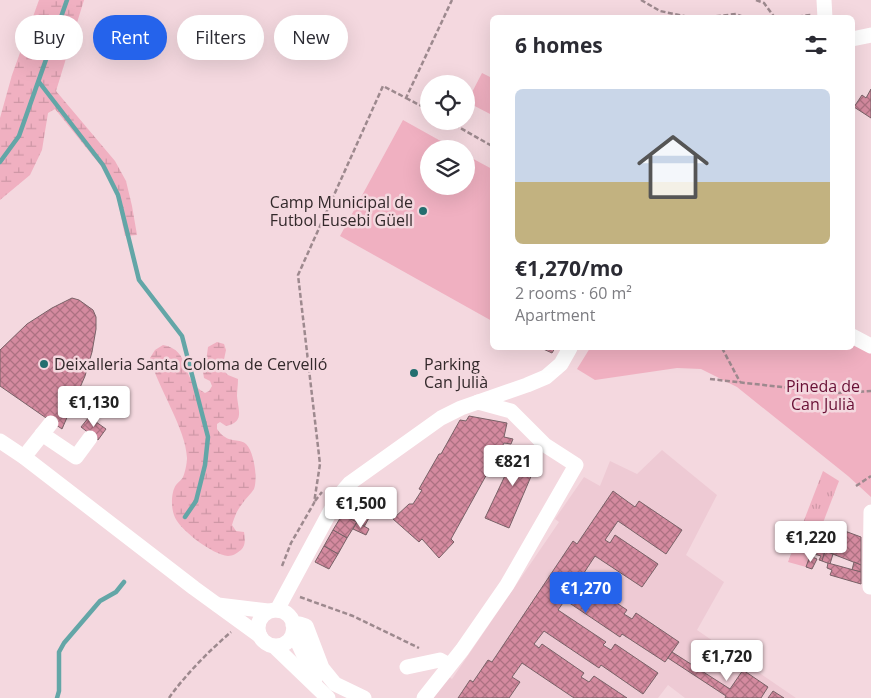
<!DOCTYPE html>
<meta charset="utf-8">
<style>
:root{--surface:#fff;--page:#f2f2f3;--text:#2b2b33;--muted:#7c7c81;--accent:#2563eb}
body{margin:0;font-family:"Open Sans",sans-serif;background:var(--page);color:var(--text);height:100vh;display:flex;flex-direction:column;font-size:19px;white-space:nowrap}
*{box-sizing:border-box;margin:0}
p{font-size:16px;color:var(--muted)}
.icon{flex:none;width:28px;height:28px;fill:none;stroke:currentColor;stroke-width:2;stroke-linecap:round;stroke-linejoin:round}
.map{position:relative;flex:1;overflow:hidden}
.details{position:absolute;left:490px;top:15px;width:365px;height:335px;display:flex;flex-direction:column;background:var(--surface);border-radius:8px;box-shadow:0 5px 20px #0002}
.details>*{flex:none}
.top-card{position:absolute;left:15px;top:15px;width:400px;height:45px;display:flex;gap:10px}
.fabs{position:absolute;left:420px;top:75px;display:grid;gap:10px}
.fabs a{display:grid;place-items:center;width:55px;height:55px;border-radius:50%;background:var(--surface);box-shadow:0 5px 20px #0002;font-size:25px}
.price{position:absolute;translate:-50% -42px;padding:0 11px;border-radius:5px;background:#fff;color:#222;font-size:16px;line-height:32px;filter:drop-shadow(0 1px 2px #0008)}
.price::after{content:'';position:absolute;left:50%;top:30px;width:15px;height:11px;margin-left:-8px;background:inherit;clip-path:polygon(0 0,100% 0,50% 100%)}
.price.active{background:var(--accent);color:#fff}
ul{padding:0;list-style:none}
li{display:grid;align-content:center;gap:10px;height:265px;padding:0 25px}
li span{display:grid;place-items:center;height:155px;border-radius:8px;color:#555}
li>.icon{margin-inline-start:auto}
span .icon{width:90px;height:90px;fill:#fffc;stroke-width:1}
li b{font-size:21px}
h2{display:flex;justify-content:space-between;align-items:center;height:60px;padding:0 25px;font-size:21px}
.pill{padding:0 18px;border-radius:22px;background:var(--surface);box-shadow:0 5px 20px #0002;font-size:18px;line-height:45px}
.pill.active{background:var(--accent);color:#fff}
.map>svg:first-child{display:block}
</style>
<div class="map">
<svg width="871" height="698" viewBox="0 0 871 698">
<defs>
<pattern id="grass-tufts" width="24" height="20" patternUnits="userSpaceOnUse" patternTransform="scale(1.25)"><rect width="24" height="20" fill="#f0b0c1"/><path d="M3 7l-1-3M5 7V3M7 7l1-3M15 17l-1-3M17 17v-4M19 17l1-3" fill="none" stroke="#ce97a6"/></pattern>
<pattern id="wetland-marsh" width="20" height="14" patternUnits="userSpaceOnUse" patternTransform="scale(1.25)"><rect width="20" height="14" fill="#f0b0c1"/><path d="M1 5h8M5 5V1M11 12h8M15 12V8" fill="none" stroke="#ce97a6"/></pattern>
<pattern id="building-cross-hatch" width="8" height="8" patternUnits="userSpaceOnUse" patternTransform="scale(1.25)"><rect width="8" height="8" fill="#d48a9f"/><path d="M0 0l8 8M0 8l8-8" fill="none" stroke="#ad7182"/></pattern>
</defs>
<rect width="100%" height="100%" fill="#f4d8df"/>
<polygon fill="#eecad4" points="662,450 717,495 686,555 724,582 697,630 796,698 685,698 668,685 658,698 433,698 449,677 452,679 559,522 555,519 584,477 600,486 610,461 637,474"/>
<polygon fill="url(#grass-tufts)" points="823,471 839,481 806,567 788,562"/>
<g fill="url(#wetland-marsh)">
<polygon points="39,0 84,0 56,91 115,161 126,181 132,206 137,235 125,236 117,197 105,171 55,109 48,113 42,150 30,175 0,200 0,118 12,75"/>
<path d="M217 342 224 344 226 350 222 369 228 375 238 379C238 385 237 391 237 396 238 410 245 422 226 426L220 422 217 424V429C228 445 238 437 246 444 254 451 258 479 254 489 251 494 245 499 242 504 237 510 234 518 232 525L236 531 244 532C245 538 246 545 241 550 237 553 233 556 228 556 213 555 178 529 174 515 171 507 171 492 176 485 178 482 182 480 183 477 185 473 187 463 187 458 186 429 158 388 150 358L155 350 163 345C193 351 178 378 205 393L209 391 212 386 210 381 204 378 202 365 206 362 208 347Z"/>
</g>
<g fill="#f0b0c1">
<polygon points="482,73 492,78 492,115 467,102"/>
<polygon points="403,120 455,149 429,149 429,186 466,186 466,155 492,169 492,321 340,236"/>
<polygon points="853,341 871,351 871,497 848,476 737,387 701,369 677,368 595,380 577,369 590,348 852,348"/>
</g>
<g fill="none" stroke-linecap="round" stroke-linejoin="round">
<g stroke="#63a6a7" stroke-width="4.5">
<polyline points="39,82 103,165 118,195 139,280 182,336 208,437 205,465 196,501 185,517"/>
<polyline points="0,162 19,136 67,0"/>
<polyline points="57,698 59,691 59,652 64,643 100,601 116,592 124,582"/>
</g>
</g>
<g fill="url(#building-cross-hatch)" stroke="#796167">
<polygon points="871,89 871,118 854,107 862,95 866,98"/>
<polygon points="72,298 79,300 93,310 96,317 96,329 92,352 85,376 62,429 0,386 0,350 27,324 52,308"/>
<polygon points="541,348 555,348 552,353"/>
<polygon points="469,416 507,423 504,437 513,439 511,444 504,443 451,539 454,542 439,558 422,539 419,542 393,519 409,504 413,504 422,490 419,489 439,454 441,454 460,420 466,421"/>
<polygon points="89,417 106,429 98,440 81,427"/>
<polygon points="519,446 541,453 509,528 485,518"/>
<polygon points="613,491 635,507 639,501 682,530 666,554 618,521 605,540 610,543 615,535 658,564 642,587 595,556 578,582 582,585 584,581 627,610 624,614 632,619 636,613 679,642 665,662 622,634 620,637 565,600 558,610 606,642 603,645 611,650 615,644 658,673 643,694 601,665 599,668 544,631 534,644 539,648 542,644 584,673 581,677 589,682 594,676 627,698 574,698 522,663 512,677 520,682 509,698 458,698 470,680 473,682 488,660 492,662 573,541 577,544"/>
<polygon points="367,502 378,508 373,517 362,512"/>
<polygon points="348,504 370,516 364,527 342,515"/>
<polygon points="342,515 357,522 347,538 333,530"/>
<polygon points="357,522 369,529 366,535 353,529"/>
<polygon points="823,523 834,527 822,561 819,560 821,556 811,553"/>
<polygon points="834,527 861,537 861,565 825,551"/>
<polygon points="333,530 347,538 338,554 324,546"/>
<polygon points="324,546 338,554 329,569 315,562"/>
<polygon points="825,551 833,554 830,564 822,561"/>
<polygon points="810,556 817,559 812,569 806,567"/>
<polygon points="854,562 861,565 861,572 852,570"/>
<polygon points="828,563 861,572 861,584 830,575 832,570 827,568"/>
<polygon points="672,652 730,689 743,670 768,687 761,698 725,698 726,696 668,658"/>
<polygon points="773,691 784,698 768,698"/>
</g>
<g fill="none" stroke-linecap="round" stroke-linejoin="round">
<g stroke="#9d898e" stroke-width="2.5" stroke-dasharray="5 2.5" stroke-linecap="butt">
<polyline points="641,0 660,11 693,18"/>
<polyline points="756,0 764,3 775,18"/>
<polyline points="701,18 736,14 746,18"/>
<polyline points="783,18 811,15"/>
<polyline points="406,98 429,110"/>
<polyline points="448,121 492,146"/>
<polyline points="722,348 740,382"/>
<polyline points="710,379 835,393 871,391"/>
<polyline points="856,486 871,476"/>
<polyline points="315,501 322,492"/>
<polyline points="282,566 291,543 314,503 320,464 298,275 383,86 406,98 452,0"/>
<polyline points="300,597 353,616 419,648"/>
<path d="M169 698C185 675 210 650 231 632"/>
</g>
<g stroke="#fff" stroke-width="15">
<polyline points="824,0 825,18"/>
<polyline points="852,39 871,35"/>
<polyline points="852,336 871,346"/>
<polyline points="42,434 76,457 90,438"/>
<polyline points="0,441 24,457 194,588 260,636"/>
<polyline points="24,457 51,423"/>
<polyline points="870,587 871,512"/>
<polyline points="218,605 268,611"/>
<polyline points="277,610 338,497 350,483 441,418 461,408 527,385 546,377 561,364 570,348"/>
<circle cx="276" cy="628" r="18"/>
<polyline points="293,625 300,624 306,626 322,668 335,684 364,698"/>
<polyline points="293,632 315,679"/>
<polyline points="275,647 328,698"/>
<polyline points="407,667 440,660 449,665"/>
<polyline points="424,698 462,650 507,585 576,465 545,445 511,411 478,402"/>
</g>
</g>
<g fill="#236e6f" stroke="#f4d8df" stroke-width="2">
<circle cx="423" cy="211" r="5"/>
<circle cx="44" cy="364" r="5"/>
<circle cx="414" cy="373" r="5"/>
</g>
<g text-anchor="middle" dominant-baseline="central" stroke-width="5" stroke-linejoin="round" paint-order="stroke">
<g font-size="16" fill="#33292b" stroke="#f4d8df" text-anchor="start">
<text x="413" y="202" text-anchor="end">Camp Municipal de<tspan x="413" dy="18">Futbol Eusebi Güell</tspan></text>
<text x="54" y="364">Deixalleria Santa Coloma de Cervelló</text>
<text x="424" y="364">Parking<tspan x="424" dy="18">Can Julià</tspan></text>
</g>
<g font-size="16" fill="#681035" stroke="#f4d8df">
<text x="823" y="386">Pineda de<tspan x="823" dy="18">Can Julià</tspan></text>
</g>
</g>
</svg>
<div class="fabs">
<a><svg class="icon" aria-label="locate" viewBox="0 0 24 24"><circle cx="12" cy="12" r="6"/><path d="M12 2v4M12 18v4M2 12h4M18 12h4"/></svg></a>
<a><svg class="icon" aria-label="layers" viewBox="0 0 24 24"><path d="M12 4l9 5-9 5-9-5zM3 14l9 5 9-5"/></svg></a>
</div>
<b class="price" style="left:94px;top:428px">€1,130</b>
<b class="price" style="left:513px;top:487px">€821</b>
<b class="price" style="left:361px;top:529px">€1,500</b>
<b class="price" style="left:811px;top:563px">€1,220</b>
<b class="price active" style="left:586px;top:614px">€1,270</b>
<b class="price" style="left:727px;top:682px">€1,720</b>
<div class="top-card">
<a class="pill">Buy</a>
<a class="pill active">Rent</a>
<a class="pill">Filters</a>
<a class="pill">New</a>
</div>
<section class="details">
<h2>6 homes<svg class="icon" aria-label="filters" viewBox="0 0 24 24"><path d="M4 7h16M4 17h16"/><circle cx="9" cy="7" r="2"/><circle cx="15" cy="17" r="2"/></svg></h2>
<ul>
<li><span style="background:linear-gradient(#c9d6e8 60%,#c2b280 0)"><svg class="icon" aria-label="home" viewBox="0 0 24 24"><path d="M3 11l9-7 9 7M6 9v11h12V9"/></svg></span><div><b>€1,270/mo</b><p>2 rooms · 60 m²</p><p>Apartment</p></div></li>
</ul>
</section>
</div>
